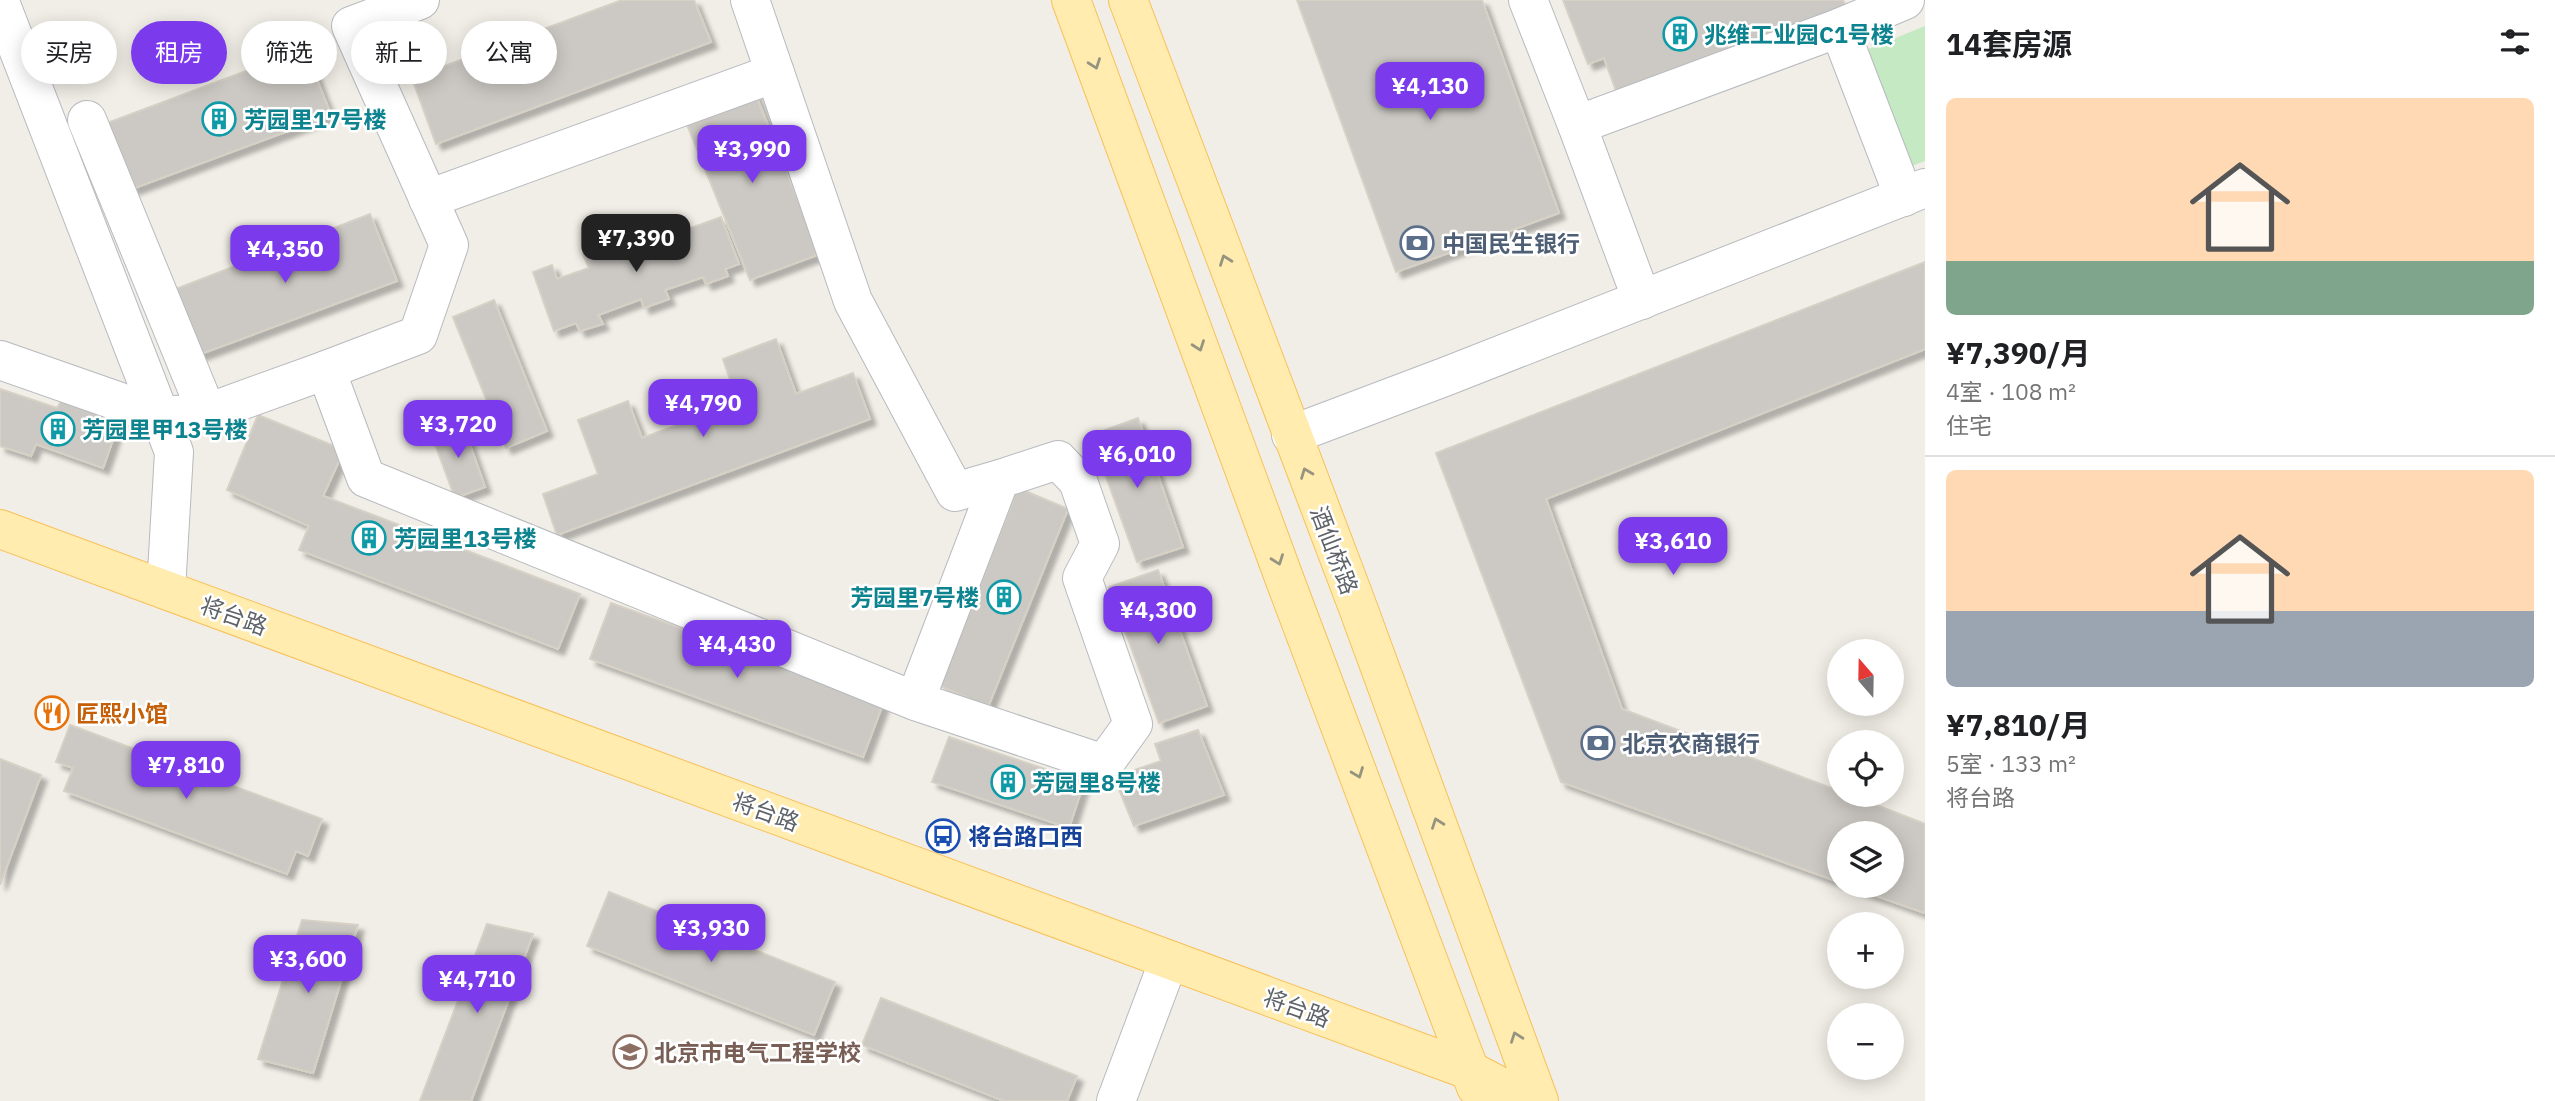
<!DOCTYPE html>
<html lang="zh">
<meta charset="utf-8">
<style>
:root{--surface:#fff;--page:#f2f2f2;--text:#202124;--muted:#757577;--line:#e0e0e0;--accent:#7c3aed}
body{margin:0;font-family:"IBM Plex Sans","Noto Sans SC",sans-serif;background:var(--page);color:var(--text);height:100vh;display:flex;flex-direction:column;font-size:26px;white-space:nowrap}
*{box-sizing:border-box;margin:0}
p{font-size:23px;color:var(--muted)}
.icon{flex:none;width:38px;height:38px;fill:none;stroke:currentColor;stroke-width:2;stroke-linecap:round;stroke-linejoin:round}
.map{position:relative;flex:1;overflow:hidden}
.drawer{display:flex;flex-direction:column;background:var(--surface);width:630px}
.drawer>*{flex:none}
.top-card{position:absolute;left:21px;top:21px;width:665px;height:63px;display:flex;gap:14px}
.needle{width:46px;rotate:340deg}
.fabs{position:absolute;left:1827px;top:639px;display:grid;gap:14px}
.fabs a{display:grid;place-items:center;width:77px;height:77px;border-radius:50%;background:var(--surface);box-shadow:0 4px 18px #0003;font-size:35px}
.price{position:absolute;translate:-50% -60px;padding:0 16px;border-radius:14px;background:var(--accent);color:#fff;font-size:23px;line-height:46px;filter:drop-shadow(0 2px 4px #0008)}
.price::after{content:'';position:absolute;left:50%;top:42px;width:21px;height:16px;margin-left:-10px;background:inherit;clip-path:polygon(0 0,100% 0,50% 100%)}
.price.selected{background:#222;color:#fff}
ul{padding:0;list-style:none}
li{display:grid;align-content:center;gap:14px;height:371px;padding:0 21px}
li+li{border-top:2px solid var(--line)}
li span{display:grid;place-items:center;height:217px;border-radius:10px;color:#555}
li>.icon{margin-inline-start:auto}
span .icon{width:126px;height:126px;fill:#fffc;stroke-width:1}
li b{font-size:30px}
h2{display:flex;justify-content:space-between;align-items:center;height:84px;padding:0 21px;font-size:30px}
.chip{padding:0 24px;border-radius:32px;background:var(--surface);box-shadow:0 4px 18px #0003;font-size:24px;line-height:63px}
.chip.selected{background:var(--accent);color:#fff}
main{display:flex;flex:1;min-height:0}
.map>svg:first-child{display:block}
</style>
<main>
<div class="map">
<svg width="1925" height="1101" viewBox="0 0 1925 1101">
<defs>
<filter id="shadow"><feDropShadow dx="6" dy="6" stdDeviation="2" flood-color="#0004"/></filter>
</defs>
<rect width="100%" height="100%" fill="#f1eee7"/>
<polygon fill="#c5e9c3" points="1925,26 1925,161 1909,167 1861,52"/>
<g fill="#ccc9c4" stroke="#d6d0c5" stroke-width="2" filter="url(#shadow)">
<polygon points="622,0 694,0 711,42 436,144 412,78"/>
<polygon points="1297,0 1482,0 1559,213 1396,272"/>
<polygon points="1563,0 1843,0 1847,10 1618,96 1604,58 1588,64"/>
<polygon points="305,49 331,115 132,189 107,123"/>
<polygon points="754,91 820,254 750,280 684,117"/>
<polygon points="370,214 397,281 198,355 173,290"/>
<polygon points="721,217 739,264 725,269 728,276 706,284 703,277 665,290 669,299 644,308 641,299 598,315 603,324 580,331 576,323 554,331 533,272 552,265 557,279 589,268 583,254 613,243 619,257 651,246 646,231 676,220 680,232"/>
<polygon points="1925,262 1925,349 1546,499 1622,709 1839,791 1839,794 1848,794 1925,824 1925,913 1848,886 1892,886 1892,833 1839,833 1839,882 1561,782 1436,453"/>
<polygon points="494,300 547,431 506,448 453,317"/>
<polygon points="776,339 796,394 853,373 870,419 557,535 543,494 598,474 578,420 628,401 642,438 738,403 723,359"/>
<polygon points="0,389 57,408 65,395 122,414 103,468 36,444 31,456 0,446"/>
<polygon points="258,415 344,450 323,496 580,594 558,649 299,550 309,526 227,490"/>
<polygon points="1138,418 1183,547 1137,562 1091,435"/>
<polygon points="462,422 485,487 455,498 431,433"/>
<polygon points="1018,488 1068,509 988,707 940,686"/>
<polygon points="1158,570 1207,706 1159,723 1109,587"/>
<polygon points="611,603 884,701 863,757 590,659"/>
<polygon points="70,725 322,819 308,856 296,851 287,874 64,791 73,768 56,762"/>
<polygon points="1198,730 1224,795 1134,826 1114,777 1161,761 1155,744"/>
<polygon points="949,737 1084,782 1069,828 932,782"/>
<polygon points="0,759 41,775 0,885"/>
<polygon points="609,892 835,982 814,1035 587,946"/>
<polygon points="302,920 358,925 313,1073 258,1059"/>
<polygon points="487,924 533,934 471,1101 420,1101"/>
<polygon points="881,998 1077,1076 1067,1101 1004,1101 862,1045"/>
</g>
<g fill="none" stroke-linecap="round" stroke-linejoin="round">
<defs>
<g id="minor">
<polyline points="750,0 853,301 955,492 1000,479"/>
<polyline points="1528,0 1577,125"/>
<polyline points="0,2 174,452 166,590"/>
<polyline points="1839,28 1904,197"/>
<polyline points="87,120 207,413"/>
<polyline points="428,199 775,73"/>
<polyline points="1642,300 1577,125 1839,28 1905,0"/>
<polyline points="0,360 160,416 207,413 326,370 366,478 915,701 1104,764 1133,724 1082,578 1100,544 1078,481 1058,460 1000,479 915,701"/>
<polyline points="326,370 418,335 449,245 351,26 420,0"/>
<polyline points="1291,435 1447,376 1925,188"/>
<polyline points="1116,1101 1169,960"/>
</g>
<g id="major">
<polyline points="1071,0 1286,583 1476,1087"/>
<polyline points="1128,0 1357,605 1539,1101"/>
<polyline points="0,529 1471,1071 1528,1101"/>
</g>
</defs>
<use href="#minor" stroke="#b7babe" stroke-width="40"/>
<use href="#major" stroke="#f8c159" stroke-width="40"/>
<use href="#minor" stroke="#fff" stroke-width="38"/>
<use href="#major" stroke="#ffecae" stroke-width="38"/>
</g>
<defs><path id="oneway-chevron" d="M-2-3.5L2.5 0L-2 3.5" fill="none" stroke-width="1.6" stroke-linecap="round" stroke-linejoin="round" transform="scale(1.75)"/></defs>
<g stroke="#969380">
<use href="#oneway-chevron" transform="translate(1095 64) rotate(70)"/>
<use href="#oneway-chevron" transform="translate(1225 260) rotate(-110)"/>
<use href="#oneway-chevron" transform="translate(1199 346) rotate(70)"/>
<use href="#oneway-chevron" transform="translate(1306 473) rotate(-111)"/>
<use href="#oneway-chevron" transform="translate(1278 560) rotate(70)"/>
<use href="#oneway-chevron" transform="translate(1358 773) rotate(69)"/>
<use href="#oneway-chevron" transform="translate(1437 823) rotate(-110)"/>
<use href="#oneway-chevron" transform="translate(1516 1037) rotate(-110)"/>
</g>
<defs>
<symbol id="building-ring" viewBox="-11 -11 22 22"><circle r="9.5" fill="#fff" stroke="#0f9aa8" stroke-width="1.5"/><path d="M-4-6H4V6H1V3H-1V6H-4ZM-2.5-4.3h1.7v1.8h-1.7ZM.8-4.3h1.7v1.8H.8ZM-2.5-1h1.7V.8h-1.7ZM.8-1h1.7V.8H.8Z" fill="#0f9aa8"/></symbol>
<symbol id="bank-ring" viewBox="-11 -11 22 22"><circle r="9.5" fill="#fff" stroke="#5c6f8a" stroke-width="1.5"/><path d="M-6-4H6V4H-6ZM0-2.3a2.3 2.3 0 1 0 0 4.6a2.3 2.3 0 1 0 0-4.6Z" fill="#5c6f8a"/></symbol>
<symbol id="restaurant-ring" viewBox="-11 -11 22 22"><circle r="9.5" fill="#fff" stroke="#e8710a" stroke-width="1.5"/><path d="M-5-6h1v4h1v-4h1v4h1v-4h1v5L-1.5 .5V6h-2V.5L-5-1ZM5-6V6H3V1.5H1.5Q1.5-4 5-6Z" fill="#e8710a"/></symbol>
<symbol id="bus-ring" viewBox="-11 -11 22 22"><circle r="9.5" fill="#fff" stroke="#1a4fb4" stroke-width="1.5"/><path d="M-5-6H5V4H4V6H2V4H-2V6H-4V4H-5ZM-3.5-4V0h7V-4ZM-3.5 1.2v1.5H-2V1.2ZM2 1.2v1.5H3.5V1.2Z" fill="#1a4fb4"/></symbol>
<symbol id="school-ring" viewBox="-11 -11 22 22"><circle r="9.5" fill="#fff" stroke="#8d6e63" stroke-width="1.5"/><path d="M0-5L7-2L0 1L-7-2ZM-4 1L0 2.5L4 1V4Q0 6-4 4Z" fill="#8d6e63"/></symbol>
</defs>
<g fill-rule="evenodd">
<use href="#building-ring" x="1661" y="15" width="38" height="38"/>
<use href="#building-ring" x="200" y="100" width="38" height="38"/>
<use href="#bank-ring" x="1398" y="224" width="38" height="38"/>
<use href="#building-ring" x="39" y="410" width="38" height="38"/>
<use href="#building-ring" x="350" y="519" width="38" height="38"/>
<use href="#building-ring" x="985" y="578" width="38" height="38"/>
<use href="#restaurant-ring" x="33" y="694" width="38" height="38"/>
<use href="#bank-ring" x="1579" y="724" width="38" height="38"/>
<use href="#building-ring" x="989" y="763" width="38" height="38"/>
<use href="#bus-ring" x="924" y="817" width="38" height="38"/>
<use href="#school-ring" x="611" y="1033" width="38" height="38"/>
</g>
<g text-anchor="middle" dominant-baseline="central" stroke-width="5" stroke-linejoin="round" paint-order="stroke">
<g font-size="23" font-weight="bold" fill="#0d838f" stroke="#fff" text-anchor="start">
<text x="1704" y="34">兆维工业园C1号楼</text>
<text x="244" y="119">芳园里17号楼</text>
<text x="82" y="429">芳园里甲13号楼</text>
<text x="394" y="538">芳园里13号楼</text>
<text x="979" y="597" text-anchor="end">芳园里7号楼</text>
<text x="1032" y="782">芳园里8号楼</text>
</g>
<g font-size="23" font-weight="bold" fill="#4e5e75" stroke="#fff" text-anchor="start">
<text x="1442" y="243">中国民生银行</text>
<text x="1622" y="743">北京农商银行</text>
</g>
<g font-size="23" fill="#5e6368" stroke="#fff">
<text transform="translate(1335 550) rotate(69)">酒仙桥路</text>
<text transform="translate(234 615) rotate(20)">将台路</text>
<text transform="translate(766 811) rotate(20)">将台路</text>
<text transform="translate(1297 1007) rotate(20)">将台路</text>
</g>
<g font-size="23" font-weight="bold" fill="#c56008" stroke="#fff" text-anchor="start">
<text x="76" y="713">匠熙小馆</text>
</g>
<g font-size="23" font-weight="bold" fill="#164399" stroke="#fff" text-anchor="start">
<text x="968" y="836">将台路口西</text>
</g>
<g font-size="23" font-weight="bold" fill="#785e54" stroke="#fff" text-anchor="start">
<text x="654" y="1052">北京市电气工程学校</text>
</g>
</g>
</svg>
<div class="fabs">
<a><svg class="needle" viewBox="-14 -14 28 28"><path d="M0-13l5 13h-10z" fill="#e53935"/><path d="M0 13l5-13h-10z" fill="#757577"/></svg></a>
<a><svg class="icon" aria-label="locate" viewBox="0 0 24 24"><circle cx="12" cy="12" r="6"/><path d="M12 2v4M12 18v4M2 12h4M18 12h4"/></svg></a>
<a><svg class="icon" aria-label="layers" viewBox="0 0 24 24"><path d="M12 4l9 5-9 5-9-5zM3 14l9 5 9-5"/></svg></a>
<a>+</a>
<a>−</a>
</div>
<b class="price" style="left:1430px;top:122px">¥4,130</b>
<b class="price" style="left:752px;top:185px">¥3,990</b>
<b class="price selected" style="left:636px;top:274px">¥7,390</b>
<b class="price" style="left:285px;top:285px">¥4,350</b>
<b class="price" style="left:703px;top:439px">¥4,790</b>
<b class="price" style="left:458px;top:460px">¥3,720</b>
<b class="price" style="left:1137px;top:490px">¥6,010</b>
<b class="price" style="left:1673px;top:577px">¥3,610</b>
<b class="price" style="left:1158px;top:646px">¥4,300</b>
<b class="price" style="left:737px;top:680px">¥4,430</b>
<b class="price" style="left:186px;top:801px">¥7,810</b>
<b class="price" style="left:711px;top:964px">¥3,930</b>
<b class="price" style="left:308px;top:995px">¥3,600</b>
<b class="price" style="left:477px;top:1015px">¥4,710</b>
<div class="top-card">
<a class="chip">买房</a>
<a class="chip selected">租房</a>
<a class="chip">筛选</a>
<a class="chip">新上</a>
<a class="chip">公寓</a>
</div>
</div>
<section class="drawer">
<h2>14套房源<svg class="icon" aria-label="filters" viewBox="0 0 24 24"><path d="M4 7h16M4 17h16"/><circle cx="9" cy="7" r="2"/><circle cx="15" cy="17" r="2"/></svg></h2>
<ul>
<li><span style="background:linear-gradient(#ffd9b3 75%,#7fa58c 0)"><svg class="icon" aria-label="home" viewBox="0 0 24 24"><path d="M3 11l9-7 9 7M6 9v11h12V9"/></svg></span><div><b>¥7,390/月</b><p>4室 · 108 m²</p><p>住宅</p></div></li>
<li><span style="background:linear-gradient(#ffd9b3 65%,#9aa5b1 0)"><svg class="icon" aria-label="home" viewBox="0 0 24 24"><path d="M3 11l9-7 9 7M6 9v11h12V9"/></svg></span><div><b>¥7,810/月</b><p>5室 · 133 m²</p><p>将台路</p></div></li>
</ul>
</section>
</main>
